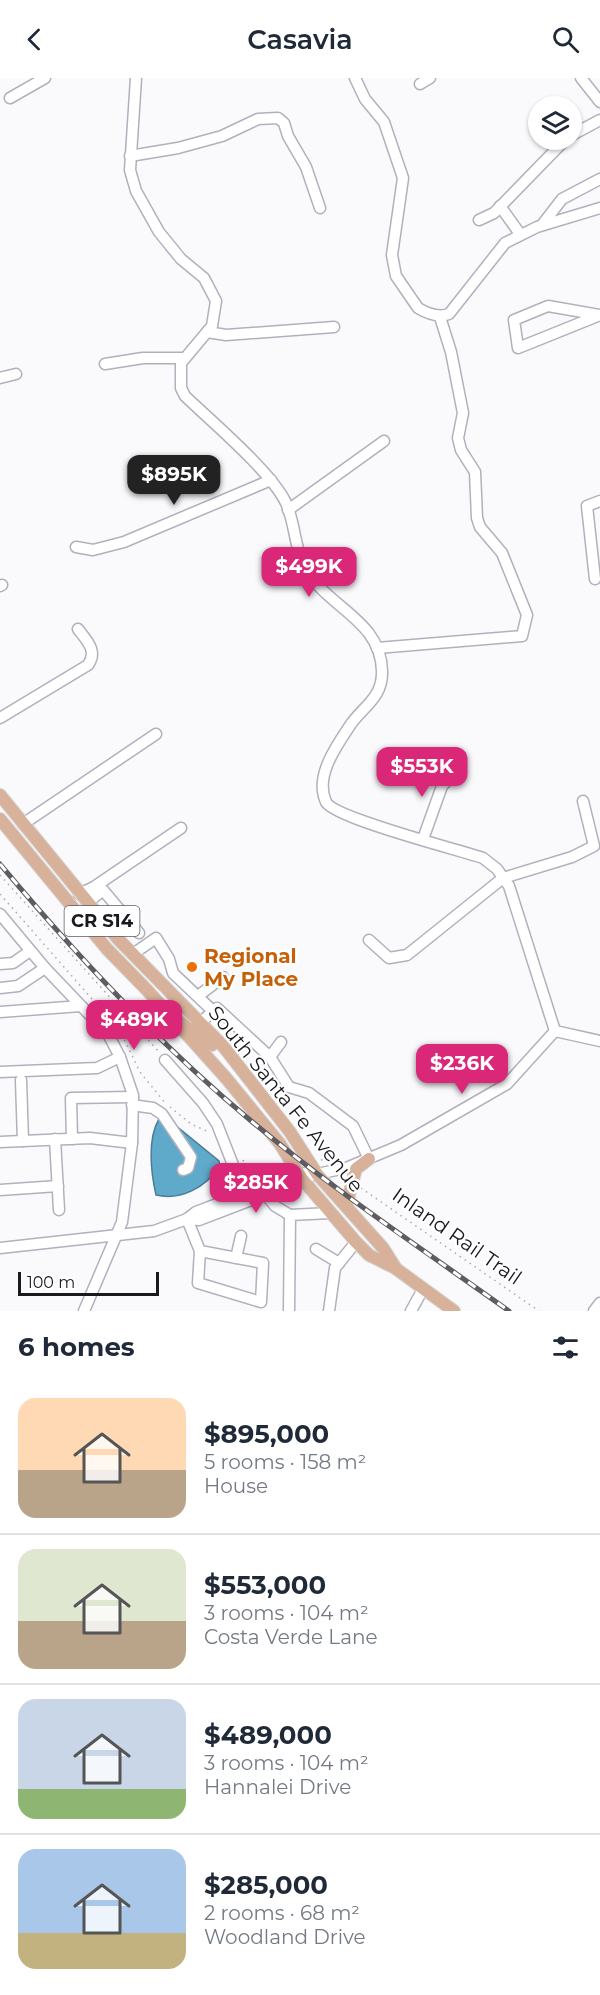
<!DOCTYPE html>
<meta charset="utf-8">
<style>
:root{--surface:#fff;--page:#f6f6f7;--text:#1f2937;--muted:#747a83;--line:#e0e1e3;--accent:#db2777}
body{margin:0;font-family:Montserrat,sans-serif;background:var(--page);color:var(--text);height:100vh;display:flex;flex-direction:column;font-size:22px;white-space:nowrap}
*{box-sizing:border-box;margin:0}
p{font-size:20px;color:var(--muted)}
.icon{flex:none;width:33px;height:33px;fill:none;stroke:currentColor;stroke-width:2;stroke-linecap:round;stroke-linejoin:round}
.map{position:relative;height:1233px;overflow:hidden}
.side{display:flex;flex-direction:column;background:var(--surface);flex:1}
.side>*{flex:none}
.controls{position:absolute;left:528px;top:18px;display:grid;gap:12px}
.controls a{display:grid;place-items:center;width:54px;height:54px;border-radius:50%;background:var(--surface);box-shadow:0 2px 4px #0004;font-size:30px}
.scale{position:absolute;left:18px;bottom:15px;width:141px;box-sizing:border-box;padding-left:6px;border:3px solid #19191e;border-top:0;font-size:16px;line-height:21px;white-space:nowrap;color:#19191e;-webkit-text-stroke:4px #fff;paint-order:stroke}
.price{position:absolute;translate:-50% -51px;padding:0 14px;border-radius:12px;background:var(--accent);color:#fff;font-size:20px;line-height:39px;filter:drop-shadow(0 2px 3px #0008)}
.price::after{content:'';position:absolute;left:50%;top:36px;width:18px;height:14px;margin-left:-9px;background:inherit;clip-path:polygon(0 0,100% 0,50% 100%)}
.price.active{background:#222;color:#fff}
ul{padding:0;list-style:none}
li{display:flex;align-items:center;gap:18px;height:150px;padding:0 18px}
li+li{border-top:2px solid var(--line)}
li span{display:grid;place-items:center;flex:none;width:168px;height:120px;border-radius:18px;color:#555}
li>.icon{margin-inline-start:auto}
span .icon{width:72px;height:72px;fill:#fffc;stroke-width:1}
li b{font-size:26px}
h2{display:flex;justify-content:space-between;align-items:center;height:72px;padding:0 18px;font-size:26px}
header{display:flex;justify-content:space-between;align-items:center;height:78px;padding:0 18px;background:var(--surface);font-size:27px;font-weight:600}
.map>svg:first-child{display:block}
</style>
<header><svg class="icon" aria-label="back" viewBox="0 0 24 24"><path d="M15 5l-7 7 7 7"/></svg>Casavia<svg class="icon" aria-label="search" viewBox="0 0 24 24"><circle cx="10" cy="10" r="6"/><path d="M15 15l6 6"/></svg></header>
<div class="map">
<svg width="600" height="1233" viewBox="0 0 600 1233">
<rect width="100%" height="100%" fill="#fafafd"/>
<path fill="#5fa9ca" stroke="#4a7e96" stroke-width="1.5" d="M159 1041 170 1043 219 1083 220 1088C206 1109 181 1123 156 1117 151 1095 147 1061 159 1041Z"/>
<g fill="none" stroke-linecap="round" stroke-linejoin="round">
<defs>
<g id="minor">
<path d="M136 0 130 92 136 113 159 154 181 181 204 200 216 223 212 248 181 285V310L185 318C212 344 269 392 285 423 295 442 294 468 304 488 326 530 381 541 382 593 383 619 364 628 351 646 337 667 314 698 326 724 334 740 459 772 483 780L497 791 509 808 555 953"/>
<path d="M355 0 365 21 384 44 403 100 392 177 396 198 418 230C428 236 438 240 449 236L505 165 537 149 600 130"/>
<polyline points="581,0 600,24"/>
<polyline points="420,6 430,0"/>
<polyline points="10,20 45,0"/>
<polyline points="572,57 600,42"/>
<polyline points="130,78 178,70 222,58 258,41 278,40 284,45 288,58 306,89 320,130"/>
<polyline points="500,128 520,156"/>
<polyline points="479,142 494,135 565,62"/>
<polyline points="542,147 562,121 600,101"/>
<polygon points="548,228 600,237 518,270 514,242"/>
<polyline points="207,254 226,257 334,249"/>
<polyline points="105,286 143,280 184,280"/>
<polyline points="0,300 16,296"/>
<polyline points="288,432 384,363"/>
<polyline points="76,469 93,472 124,464 271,402"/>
<polyline points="595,501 587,428 600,423"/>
<polyline points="0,508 2,507"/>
<polyline points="377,570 522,558 527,537 502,475 480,449 477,440 475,394 461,372 458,360 463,335 451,274 440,239"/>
<path d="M0 640 88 587C98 573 87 563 78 551"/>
<polyline points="23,746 156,656"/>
<polyline points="423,761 442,708 451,699"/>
<polyline points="79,816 94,809 181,750"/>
<polyline points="87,825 103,812 139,855"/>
<polyline points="0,836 45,890 108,956 120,979 133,1017 132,1065 122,1144 84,1233"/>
<polyline points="369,862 389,880 407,877 503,800 572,779 594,768 583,723"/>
<polyline points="133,876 156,860 169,881 173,895 213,933"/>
<polyline points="0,886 13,885 30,873"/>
<polyline points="0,910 18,908 45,890"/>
<polyline points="198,918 223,899"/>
<polyline points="0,934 81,928"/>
<polyline points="201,944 217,930 270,979 281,964"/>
<polyline points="555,953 600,963"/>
<polyline points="270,979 289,1009 309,1015 353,1048 369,1081"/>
<polyline points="165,982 203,1025 217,1046 244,1115"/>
<polyline points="0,994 97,990 120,979"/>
<polyline points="21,1002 23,1063"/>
<polyline points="132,1027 153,1030 162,1036 191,1079 188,1090 183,1092"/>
<polyline points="55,1061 59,1132"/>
<polyline points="72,1061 71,1020 133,1019"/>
<polyline points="0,1064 90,1060 132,1065"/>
<polyline points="0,1112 58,1108"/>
<polyline points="266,1117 275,1128 290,1137"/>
<polyline points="187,1141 196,1134 298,1095 317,1096 346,1090 401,1067 507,1006 555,953"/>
<polyline points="187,1141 200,1173 198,1205 261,1224 263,1185 200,1173"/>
<polyline points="0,1170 154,1153 187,1141 199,1142 309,1100"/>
<polyline points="316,1171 339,1185"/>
<polyline points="236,1180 241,1158"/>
<polyline points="289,1233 290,1137 330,1135"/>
<polyline points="329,1233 335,1190 356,1164"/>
<polyline points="411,1233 423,1211"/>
<polyline points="594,1233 600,1225"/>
</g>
<g id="major">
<polyline points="0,717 118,861 223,968 290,1054 317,1096 383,1170 395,1189"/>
<polyline points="0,741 107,871 147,912 226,1000 280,1066 302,1101 356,1164 369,1177 395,1190 454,1233"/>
<polyline points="180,944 212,967"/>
<polyline points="346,1128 356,1091 369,1081"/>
</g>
</defs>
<use href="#minor" stroke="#b1b0bd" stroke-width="13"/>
<use href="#major" stroke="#d6d6d6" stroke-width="14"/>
<g stroke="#a9a9ac" stroke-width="1.5" stroke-dasharray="1.5 4.5" stroke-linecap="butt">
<polyline points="0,797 159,974"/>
<polyline points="0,816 120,953 140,994 166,1026"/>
<polyline points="170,1029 191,1046 209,1054"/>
<polyline points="243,1082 247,1089 281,1087"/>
<polyline points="321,1082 328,1081 330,1084"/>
<polyline points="361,1110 539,1233"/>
</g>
<use href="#minor" stroke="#fff" stroke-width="10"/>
<use href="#major" stroke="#d7b19a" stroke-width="12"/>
<defs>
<path id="rail" d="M0 786C76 877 159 966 250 1042 332 1111 422 1171 509 1233"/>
</defs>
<use href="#rail" stroke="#5d5d61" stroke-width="5"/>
<use href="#rail" stroke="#fff" stroke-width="3" stroke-dasharray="9" stroke-linecap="butt"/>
</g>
<circle fill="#e8710a" stroke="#fff" stroke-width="2" cx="192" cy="889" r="6"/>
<g text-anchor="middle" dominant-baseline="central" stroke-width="4.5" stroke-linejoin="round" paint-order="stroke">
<rect fill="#fff" stroke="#5e5e62" stroke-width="1.5" x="64.5" y="828" width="75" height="30" rx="4.5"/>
<g font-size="18" font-weight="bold" fill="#19191e">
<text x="102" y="843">CR S14</text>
</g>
<g font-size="20" font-weight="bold" fill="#c56008" stroke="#fff" text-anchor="start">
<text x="204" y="878">Regional<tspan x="204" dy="23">My Place</tspan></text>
</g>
<g font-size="20" fill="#19191e" stroke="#fff">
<text transform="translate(286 1021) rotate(51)">South Santa Fe Avenue</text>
<text transform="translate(457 1158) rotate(35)">Inland Rail Trail</text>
</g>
</g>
</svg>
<div class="controls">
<a><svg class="icon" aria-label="layers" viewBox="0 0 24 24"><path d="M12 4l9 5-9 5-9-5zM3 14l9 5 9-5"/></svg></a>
</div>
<div class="scale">100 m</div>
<b class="price active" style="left:174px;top:428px">$895K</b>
<b class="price" style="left:309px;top:520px">$499K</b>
<b class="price" style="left:422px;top:720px">$553K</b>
<b class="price" style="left:134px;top:973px">$489K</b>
<b class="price" style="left:462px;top:1017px">$236K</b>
<b class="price" style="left:256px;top:1136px">$285K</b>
</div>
<section class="side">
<h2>6 homes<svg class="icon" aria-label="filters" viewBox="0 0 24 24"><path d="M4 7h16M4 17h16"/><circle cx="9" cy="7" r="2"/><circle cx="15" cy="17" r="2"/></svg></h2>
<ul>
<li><span style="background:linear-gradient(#ffd9b3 60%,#b9a48a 0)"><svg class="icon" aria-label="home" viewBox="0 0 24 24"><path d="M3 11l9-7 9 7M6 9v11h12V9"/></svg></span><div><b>$895,000</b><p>5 rooms · 158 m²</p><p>House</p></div></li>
<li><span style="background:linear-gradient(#dfe7d0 60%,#b9a48a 0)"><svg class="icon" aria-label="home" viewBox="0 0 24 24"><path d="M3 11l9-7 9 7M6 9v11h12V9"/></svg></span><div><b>$553,000</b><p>3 rooms · 104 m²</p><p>Costa Verde Lane</p></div></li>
<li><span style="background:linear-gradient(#c9d6e8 75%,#8fb573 0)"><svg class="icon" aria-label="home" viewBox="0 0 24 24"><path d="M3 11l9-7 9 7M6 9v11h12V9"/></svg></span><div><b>$489,000</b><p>3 rooms · 104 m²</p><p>Hannalei Drive</p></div></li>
<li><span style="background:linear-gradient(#a9c7e8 70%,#c2b280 0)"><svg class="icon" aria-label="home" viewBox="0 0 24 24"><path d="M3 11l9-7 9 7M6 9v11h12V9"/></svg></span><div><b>$285,000</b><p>2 rooms · 68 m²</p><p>Woodland Drive</p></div></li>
</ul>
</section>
